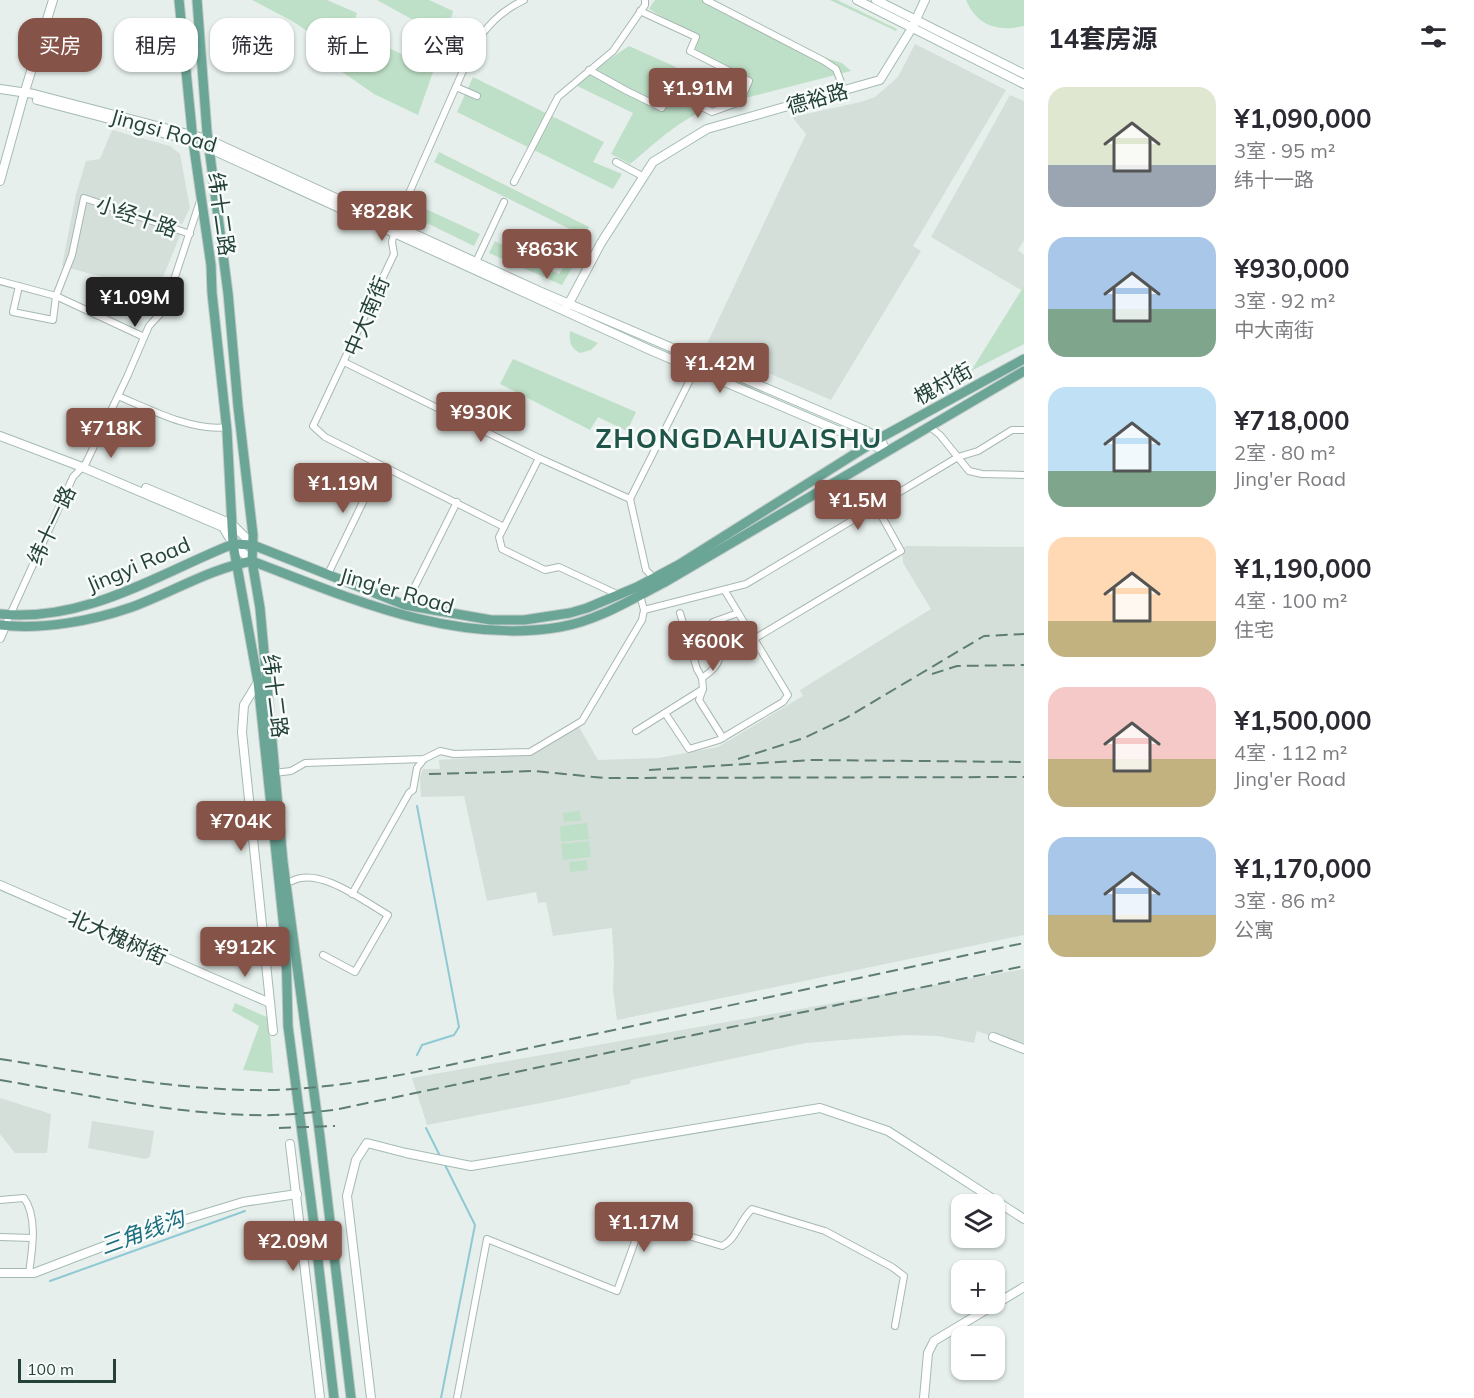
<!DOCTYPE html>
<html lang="zh">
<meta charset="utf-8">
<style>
:root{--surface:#fff;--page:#f2f2f3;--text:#2b2b33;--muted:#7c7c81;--accent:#855347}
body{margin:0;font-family:Mulish,"Noto Sans SC",sans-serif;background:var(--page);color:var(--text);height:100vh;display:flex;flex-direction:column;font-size:22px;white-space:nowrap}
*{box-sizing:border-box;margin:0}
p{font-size:20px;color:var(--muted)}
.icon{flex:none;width:33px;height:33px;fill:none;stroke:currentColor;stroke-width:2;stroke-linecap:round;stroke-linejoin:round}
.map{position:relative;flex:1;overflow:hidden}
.panel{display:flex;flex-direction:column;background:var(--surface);width:450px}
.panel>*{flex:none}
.hud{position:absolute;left:18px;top:18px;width:570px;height:54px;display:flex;gap:12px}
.fabs{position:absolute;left:951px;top:1194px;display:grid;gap:12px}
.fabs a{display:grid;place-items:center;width:54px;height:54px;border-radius:12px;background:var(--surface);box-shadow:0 2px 4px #0004;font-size:30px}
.scale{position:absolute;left:18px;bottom:15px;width:98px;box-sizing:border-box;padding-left:6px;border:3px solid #24423a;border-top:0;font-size:16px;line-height:21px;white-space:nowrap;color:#24423a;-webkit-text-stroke:4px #f7fbf9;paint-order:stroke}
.price{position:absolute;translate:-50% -51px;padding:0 14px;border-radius:6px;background:var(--accent);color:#fff;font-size:20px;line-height:39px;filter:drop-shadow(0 2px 3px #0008)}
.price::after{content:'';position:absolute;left:50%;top:36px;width:18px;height:14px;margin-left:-9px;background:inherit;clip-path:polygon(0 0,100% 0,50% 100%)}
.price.on{background:#222;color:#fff}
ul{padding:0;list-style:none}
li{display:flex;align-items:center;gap:18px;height:150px;padding:0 24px}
li span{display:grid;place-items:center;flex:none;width:168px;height:120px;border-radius:18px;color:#555}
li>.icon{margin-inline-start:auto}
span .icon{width:72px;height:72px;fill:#fffc;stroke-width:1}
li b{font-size:26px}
h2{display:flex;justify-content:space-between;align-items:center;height:72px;padding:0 24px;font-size:26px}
.chip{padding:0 21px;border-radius:18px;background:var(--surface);box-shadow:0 2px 4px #0004;font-size:21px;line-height:54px}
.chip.on{background:var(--accent);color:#fff}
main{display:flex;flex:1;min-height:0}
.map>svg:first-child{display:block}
</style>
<main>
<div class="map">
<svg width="1024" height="1398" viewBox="0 0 1024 1398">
<rect width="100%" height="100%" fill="#e6efeb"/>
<g fill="#d4dfda">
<polygon points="915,44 1006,90 913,246 921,251 831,400 706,346 806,134 792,117 861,102 875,97 898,77"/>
<polygon points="1010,95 1024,101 1024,240 1018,250 1024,255 1024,286 1021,290 931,237"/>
<polygon points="112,130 170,146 180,154 190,208 182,224 87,197 181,233 157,292 62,266 76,194 86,161 100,159"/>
<polygon points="906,546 1024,547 1024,935 617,1020 613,990 614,961 612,928 553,936 546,902 538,903 536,892 487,901 464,796 421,797 420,777 423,769 440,769 439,760 534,754 579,727 598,760 659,758 718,747 803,696 800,690 931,609 903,563 902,549"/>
<polygon points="1024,969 1024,1047 977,1031 974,1043 938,1036 906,1035 806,1043 631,1080 630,1084 551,1101 427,1125 412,1078"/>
<polygon points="0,1098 51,1114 47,1153 15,1153 0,1134"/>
<polygon points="92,1121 154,1131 150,1157 145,1159 88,1148"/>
</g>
<g fill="#bfe0c8">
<polygon points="252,0 327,0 357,13 352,31 434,69 418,115 374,94 338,69 307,53 316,37 292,21"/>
<polygon points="377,0 429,0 453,11 446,38"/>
<polygon points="655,0 702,0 820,56 842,63 851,71 738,100 745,83 716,62 696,52 693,35 649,9"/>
<polygon points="830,0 837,0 897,29 896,31"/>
<path d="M966 0H1024V26C998 32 977 26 966 0Z"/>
<path d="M629 46 676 67 670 78 720 105C685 114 658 141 630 164L611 154 633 113 573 84Z"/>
<polygon points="473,77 604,142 593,162 622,174 613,189 457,112"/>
<polygon points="439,152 589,227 584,236 434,162"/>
<polygon points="413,203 480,234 474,246 408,214"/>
<polygon points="495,241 559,274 579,244 584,247 562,285 489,253"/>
<polygon points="1024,286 1024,344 971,371"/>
<path d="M570 331 598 343 591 350 580 353C570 348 569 341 570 331Z"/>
<polygon points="513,359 636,412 627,431 598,417 590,430 500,384"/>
<polygon points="580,811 581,821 564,822 563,813"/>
<polygon points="587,823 589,839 561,842 560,826"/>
<polygon points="589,841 591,857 563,860 561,844"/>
<polygon points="587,860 588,870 570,872 569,862"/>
<polygon points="235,1003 269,1018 273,1073 243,1070 259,1026 232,1011"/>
</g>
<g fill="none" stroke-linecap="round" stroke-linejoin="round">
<g stroke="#8ec9d4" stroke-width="2">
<polyline points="417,806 459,1027 454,1035 422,1045 417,1055"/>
<polyline points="426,1128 441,1158"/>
<polyline points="50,1281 245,1211"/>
<polyline points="441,1398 475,1225 444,1163"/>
</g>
<defs>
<g id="street">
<polyline points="706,0 824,61 836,69 844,90"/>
<polyline points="589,70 627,91 662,108 670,92 712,112 740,102 749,81 690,51 696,37 640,11"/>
<polyline points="456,87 477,96"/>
<polyline points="616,162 644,177"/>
<polyline points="514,182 558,97 613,51 645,5 645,0"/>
<path d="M395 225 473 48C486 26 501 11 524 0"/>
<polyline points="394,233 392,242 394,254 313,426 325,437 504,527"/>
<polyline points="476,262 504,202"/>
<polyline points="0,281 56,296 144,337"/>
<polyline points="19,286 13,312 53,320 56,296 72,255 84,198 190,234"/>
<polyline points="344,362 539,458 630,499"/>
<path d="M118 396C149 409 193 432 227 427"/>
<polyline points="930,427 940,435 969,471 982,474 1024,475"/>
<polyline points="539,458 499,537 502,549 545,570 559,567 619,595"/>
<polyline points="630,499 695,370"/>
<polyline points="630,499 646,570 651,575 651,579"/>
<polyline points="328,574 381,465"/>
<polyline points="640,595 644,610 746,584 958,457 978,451 1012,430 1024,430"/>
<polyline points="405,605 411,597 414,588 457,502"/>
<polyline points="680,613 697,669 702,678 703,689 699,700 723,738"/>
<polyline points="5,626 73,477 86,463 127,377 149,326 161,313 167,301 200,201"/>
<polyline points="754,639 901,551 876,506"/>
<path d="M702 678C729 660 718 653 709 627L713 622 738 613"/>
<polyline points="665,713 689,749 719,740 783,702 788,695 725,591"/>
<polyline points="636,731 703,689"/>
<polyline points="274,773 291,771 305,763 424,759 440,751 454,754 530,752 582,721 642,620 644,610"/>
<path d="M292 881C319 866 365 902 388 915L355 972 323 955"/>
<polyline points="352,894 409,793 413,790 417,768 424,759"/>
<path d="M0 1200 24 1198C38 1217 32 1251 29 1273"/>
<polyline points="0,1237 32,1238"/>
<path d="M457 1398 487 1239 617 1291 642 1222 722 1246C736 1240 740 1220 752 1209L825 1231 892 1267 904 1276 895 1326"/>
</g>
<g id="secondary">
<polyline points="857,0 1024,84"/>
<polyline points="876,0 1024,74"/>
<polyline points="0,89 34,94 207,139 539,291 864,430 880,438 886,451"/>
<polyline points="37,100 193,141 650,350 886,451"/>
<polyline points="0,181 24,94 53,0"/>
<polyline points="567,307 601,243 653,162 707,129 880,80 912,28 925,0"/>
<polyline points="0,436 82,467 223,527 233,544 252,561"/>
<polyline points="146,488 232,524 253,545"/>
<polyline points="0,638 5,626"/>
<polyline points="258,682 244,705 242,732 273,1031"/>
<polyline points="0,885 270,1003"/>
<polyline points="993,1037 1024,1049"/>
<polyline points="290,1144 320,1398"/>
<polyline points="0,1273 34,1273 128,1237 243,1202 297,1194"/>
<polyline points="371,1398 347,1196 356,1160 367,1143 406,1153 471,1166 820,1108 888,1131 1024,1219"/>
<polyline points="924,1398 928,1353 934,1341 1024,1287"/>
</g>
<g id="primary">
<polyline points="179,0 193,141 211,265 212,293 227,431 233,544 258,682 286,948 288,1026 313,1217 334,1398"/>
<polyline points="197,0 207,132 228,293 238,406 253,535 252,561 260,608 283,862 320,1137 351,1398"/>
<path d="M252 561C349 598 454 645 560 627 597 621 632 599 665 582L1024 371"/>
<path d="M0 614C85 623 158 574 233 544L253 545 405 605 491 620H524L570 613 587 608 637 587 680 564 880 438 1024 359"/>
<path d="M0 625C42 630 92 621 132 607 173 592 209 569 252 561"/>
</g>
</defs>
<use href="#street" stroke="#a8b8b2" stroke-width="8"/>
<use href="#secondary" stroke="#a4bbb3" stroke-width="10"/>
<use href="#primary" stroke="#c2cac8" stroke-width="11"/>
<use href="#street" stroke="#fff" stroke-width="6"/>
<use href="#secondary" stroke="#fff" stroke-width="8"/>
<use href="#primary" stroke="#6aa596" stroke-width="9"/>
<g stroke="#5f7d75" stroke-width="2" stroke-dasharray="12 6" stroke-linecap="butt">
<polyline points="932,674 957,666 1024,665"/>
<polyline points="738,759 804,738 846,718 984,636 1024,634"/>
<polyline points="649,770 811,760 1024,762"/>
<polyline points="429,774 535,771 604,778 1024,777"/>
<path d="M0 1059C91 1073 183 1092 276 1090 323 1088 369 1081 416 1072L1024 943"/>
<path d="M0 1080C83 1094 167 1113 251 1115 279 1116 306 1113 334 1110L1024 966"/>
<polyline points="279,1128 335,1126"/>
</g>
</g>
<g text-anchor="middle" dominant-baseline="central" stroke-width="5" stroke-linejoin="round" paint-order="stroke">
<g font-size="21" fill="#24423a" stroke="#f7fbf9">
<text transform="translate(817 98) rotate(-16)">德裕路</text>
<text transform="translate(164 130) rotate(16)">Jingsi Road</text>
<text transform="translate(222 214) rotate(82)">纬十二路</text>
<text transform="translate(137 216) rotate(19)">小经十路</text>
<text transform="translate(366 316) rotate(-67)">中大南街</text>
<text transform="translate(943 383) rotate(-29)">槐村街</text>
<text transform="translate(51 525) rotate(-65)">纬十一路</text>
<text transform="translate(138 564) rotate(-23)">Jingyi Road</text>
<text transform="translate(397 590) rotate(16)">Jing'er Road</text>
<text transform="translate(276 696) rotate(83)">纬十二路</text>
<text transform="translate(118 937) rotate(24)">北大槐树街</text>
</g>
<g font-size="22" font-style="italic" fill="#1c6f80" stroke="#f7fbf9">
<text transform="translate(142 1232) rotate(-20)">三角线沟</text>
</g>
<g font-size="27" font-weight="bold" letter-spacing="1.5" fill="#1f5548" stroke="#f7fbf9">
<text x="739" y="438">ZHONGDAHUAISHU</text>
</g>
</g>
</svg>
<div class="fabs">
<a><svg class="icon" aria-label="layers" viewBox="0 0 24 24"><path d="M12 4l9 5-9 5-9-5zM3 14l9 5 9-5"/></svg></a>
<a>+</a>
<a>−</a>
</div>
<div class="scale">100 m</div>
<b class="price" style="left:698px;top:119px">¥1.91M</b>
<b class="price" style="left:382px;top:242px">¥828K</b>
<b class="price" style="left:547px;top:280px">¥863K</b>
<b class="price on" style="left:135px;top:328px">¥1.09M</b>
<b class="price" style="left:720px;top:394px">¥1.42M</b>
<b class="price" style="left:481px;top:443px">¥930K</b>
<b class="price" style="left:111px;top:459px">¥718K</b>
<b class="price" style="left:343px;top:514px">¥1.19M</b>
<b class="price" style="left:858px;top:531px">¥1.5M</b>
<b class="price" style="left:713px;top:672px">¥600K</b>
<b class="price" style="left:241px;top:852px">¥704K</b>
<b class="price" style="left:245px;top:978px">¥912K</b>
<b class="price" style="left:644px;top:1253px">¥1.17M</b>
<b class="price" style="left:293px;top:1272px">¥2.09M</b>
<div class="hud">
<a class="chip on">买房</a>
<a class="chip">租房</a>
<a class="chip">筛选</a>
<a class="chip">新上</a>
<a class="chip">公寓</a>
</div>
</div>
<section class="panel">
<h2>14套房源<svg class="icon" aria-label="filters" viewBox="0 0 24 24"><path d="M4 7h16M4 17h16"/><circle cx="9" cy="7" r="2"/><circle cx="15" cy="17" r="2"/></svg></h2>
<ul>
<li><span style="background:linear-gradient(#dfe7d0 65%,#9aa5b1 0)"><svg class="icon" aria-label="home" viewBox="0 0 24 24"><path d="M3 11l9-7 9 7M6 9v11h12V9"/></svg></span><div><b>¥1,090,000</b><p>3室 · 95 m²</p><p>纬十一路</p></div></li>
<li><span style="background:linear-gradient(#a9c7e8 60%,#7fa58c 0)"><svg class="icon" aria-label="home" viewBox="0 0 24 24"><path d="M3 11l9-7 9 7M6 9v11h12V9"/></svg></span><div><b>¥930,000</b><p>3室 · 92 m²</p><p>中大南街</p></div></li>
<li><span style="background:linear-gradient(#bfe0f5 70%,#7fa58c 0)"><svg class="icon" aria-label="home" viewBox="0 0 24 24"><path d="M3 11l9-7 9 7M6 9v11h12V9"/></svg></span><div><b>¥718,000</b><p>2室 · 80 m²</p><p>Jing'er Road</p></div></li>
<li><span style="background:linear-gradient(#ffd9b3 70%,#c2b280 0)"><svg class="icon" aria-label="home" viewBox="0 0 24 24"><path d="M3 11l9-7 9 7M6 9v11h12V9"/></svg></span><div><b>¥1,190,000</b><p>4室 · 100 m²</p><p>住宅</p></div></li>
<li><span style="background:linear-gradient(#f6c9c9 60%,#c2b280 0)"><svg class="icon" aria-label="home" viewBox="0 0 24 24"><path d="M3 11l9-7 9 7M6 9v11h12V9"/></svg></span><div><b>¥1,500,000</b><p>4室 · 112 m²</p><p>Jing'er Road</p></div></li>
<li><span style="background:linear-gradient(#a9c7e8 65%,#c2b280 0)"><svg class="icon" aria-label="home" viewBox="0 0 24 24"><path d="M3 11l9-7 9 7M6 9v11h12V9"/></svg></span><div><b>¥1,170,000</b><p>3室 · 86 m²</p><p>公寓</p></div></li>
</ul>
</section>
</main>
